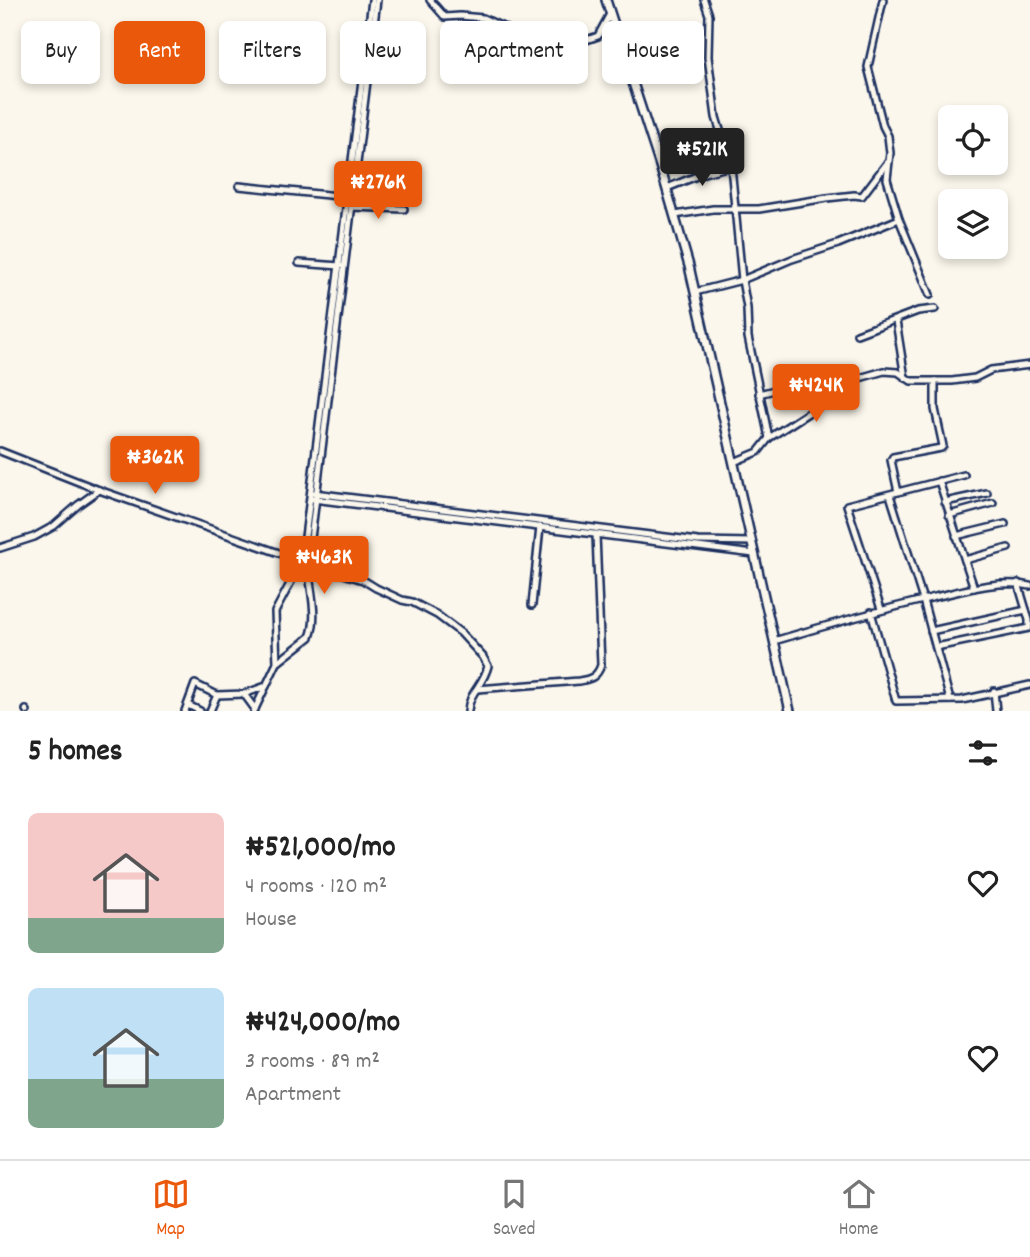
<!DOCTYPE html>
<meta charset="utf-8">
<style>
:root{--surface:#fff;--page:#f6f6f6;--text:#222;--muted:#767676;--line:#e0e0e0;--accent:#ea580c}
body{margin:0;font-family:Dekko,sans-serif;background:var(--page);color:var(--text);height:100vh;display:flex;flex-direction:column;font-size:26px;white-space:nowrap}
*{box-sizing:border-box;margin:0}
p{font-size:23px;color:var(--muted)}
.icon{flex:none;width:38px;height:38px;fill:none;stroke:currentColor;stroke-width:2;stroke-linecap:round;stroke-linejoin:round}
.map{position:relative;height:711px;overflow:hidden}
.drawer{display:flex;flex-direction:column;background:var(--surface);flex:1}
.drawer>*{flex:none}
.guide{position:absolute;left:21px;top:21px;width:989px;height:63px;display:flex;gap:14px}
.fabs{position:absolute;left:938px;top:105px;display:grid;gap:14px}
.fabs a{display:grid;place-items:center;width:70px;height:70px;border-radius:10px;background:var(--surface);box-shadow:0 4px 10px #0003;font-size:35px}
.price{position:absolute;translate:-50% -60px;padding:0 16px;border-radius:7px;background:var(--accent);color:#fff;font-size:23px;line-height:46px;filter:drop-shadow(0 2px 4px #0008)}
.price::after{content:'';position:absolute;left:50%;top:42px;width:21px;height:16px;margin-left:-10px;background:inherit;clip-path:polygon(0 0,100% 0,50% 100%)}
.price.on{background:#222;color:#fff}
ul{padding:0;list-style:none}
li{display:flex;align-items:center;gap:21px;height:175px;padding:0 28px}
li span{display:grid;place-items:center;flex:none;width:196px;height:140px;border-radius:10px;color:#555}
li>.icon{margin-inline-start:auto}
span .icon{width:84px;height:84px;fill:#fffc;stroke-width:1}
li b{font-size:30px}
h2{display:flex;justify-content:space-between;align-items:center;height:84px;padding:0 28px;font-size:30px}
.tag{padding:0 24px;border-radius:10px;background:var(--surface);box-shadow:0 4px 10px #0003;font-size:24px;line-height:63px}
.tag.on{background:var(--accent);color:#fff}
.menu{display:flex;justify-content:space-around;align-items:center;height:98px;border-top:2px solid var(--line);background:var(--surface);font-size:19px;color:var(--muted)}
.menu a{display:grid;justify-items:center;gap:4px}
.menu .on{color:var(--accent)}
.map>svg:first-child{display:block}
</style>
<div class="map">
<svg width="1030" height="711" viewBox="0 0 1030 711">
<rect width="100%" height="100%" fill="#fbf7ec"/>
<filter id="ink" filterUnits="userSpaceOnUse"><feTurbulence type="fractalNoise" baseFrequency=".0143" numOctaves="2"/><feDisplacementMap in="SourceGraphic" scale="14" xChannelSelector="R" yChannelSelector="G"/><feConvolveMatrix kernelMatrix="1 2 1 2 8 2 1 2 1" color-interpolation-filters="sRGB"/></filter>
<g filter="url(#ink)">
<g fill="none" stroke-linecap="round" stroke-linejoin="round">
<defs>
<g id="minor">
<polyline points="430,0 445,17 460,16 483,18 555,51 598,36 610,14"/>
<polyline points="704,0 709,15 708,57 716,117 731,166 742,280 747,308 748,337 769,438 758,452 734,462"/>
<polyline points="239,186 348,197"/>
<polyline points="667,188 704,173 731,166"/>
<polyline points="352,207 404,209"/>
<polyline points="675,215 713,209 759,209 827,198 854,195 862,196 887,163"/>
<polyline points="899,219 930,295"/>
<polyline points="299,263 340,266"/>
<polyline points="695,292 742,280 792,259 838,244 899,219 887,179 890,153 888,136 883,126 868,67 883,0"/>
<polyline points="896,321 905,378"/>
<polyline points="857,334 918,311 935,309"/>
<polyline points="759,394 778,389 842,383 884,371 898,372 911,381 952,381 975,378 991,370 1030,365"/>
<polyline points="769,438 822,404 838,383"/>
<polyline points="0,451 99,490 302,561"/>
<polyline points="939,481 974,588"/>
<polyline points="898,492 891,460 893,457 941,448 943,446 935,409 935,381"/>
<polyline points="314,493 698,541 752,542"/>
<polyline points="890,495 923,600 950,700"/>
<polyline points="313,499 754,554"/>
<polyline points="945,502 987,493"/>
<polyline points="949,515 993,503"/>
<polyline points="956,536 1005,524"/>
<polyline points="0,548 34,537 54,526 78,505 99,490"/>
<polyline points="965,560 1008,548"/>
<path d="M308 563 363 580 376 588 402 600 412 602 437 615 461 633 483 657 488 666C483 686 469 692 468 711"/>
<polyline points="532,605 540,527"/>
<polyline points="881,609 847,505 964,475"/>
<polyline points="871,612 896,701 962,700 1030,685"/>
<polyline points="931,631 1026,610"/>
<path d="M774 641C827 625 881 610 935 597 965 590 1000 579 1030 586"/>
<polyline points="936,647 1029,628 1029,620 1018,583"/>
<polyline points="277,663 275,612 302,561 372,0"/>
<path d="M478 689 579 681C591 679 597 677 601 665L596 534"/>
<polyline points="994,691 996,711"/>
<polyline points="244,694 255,709"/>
<polyline points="188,705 200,711"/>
<polyline points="26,710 27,711"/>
<polyline points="185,711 195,684 217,695 244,694 266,686"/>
<polyline points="210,711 217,695"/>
<path d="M254 711 277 663 310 637C319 616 309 586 308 563L377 0"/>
</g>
<polyline id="major" points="606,0 661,169 689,266 790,711"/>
</defs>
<use href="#minor" stroke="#1b2f5e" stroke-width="10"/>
<use href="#major" stroke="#1b2f5e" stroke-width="12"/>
<use href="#minor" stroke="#fbf7ec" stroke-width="5"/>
<use href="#major" stroke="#fbf7ec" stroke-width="7"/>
</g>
</g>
</svg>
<div class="fabs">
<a><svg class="icon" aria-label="locate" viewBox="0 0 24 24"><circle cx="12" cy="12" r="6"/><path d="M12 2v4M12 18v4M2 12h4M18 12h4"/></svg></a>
<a><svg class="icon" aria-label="layers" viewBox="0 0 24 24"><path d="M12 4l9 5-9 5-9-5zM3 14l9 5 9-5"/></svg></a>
</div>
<b class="price on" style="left:702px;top:188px">₦521K</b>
<b class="price" style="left:378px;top:221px">₦276K</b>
<b class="price" style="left:816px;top:424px">₦424K</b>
<b class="price" style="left:155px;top:496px">₦362K</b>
<b class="price" style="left:324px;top:596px">₦463K</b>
<div class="guide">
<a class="tag">Buy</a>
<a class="tag on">Rent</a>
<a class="tag">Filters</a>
<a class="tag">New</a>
<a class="tag">Apartment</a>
<a class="tag">House</a>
</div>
</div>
<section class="drawer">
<h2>5 homes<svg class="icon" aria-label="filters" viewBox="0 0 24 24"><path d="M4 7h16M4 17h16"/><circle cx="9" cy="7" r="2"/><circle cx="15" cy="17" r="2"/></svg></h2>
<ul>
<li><span style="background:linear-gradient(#f6c9c9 75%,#7fa58c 0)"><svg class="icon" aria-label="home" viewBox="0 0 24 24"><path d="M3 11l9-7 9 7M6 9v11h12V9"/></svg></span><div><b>₦521,000/mo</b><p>4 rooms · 120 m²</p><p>House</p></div><svg class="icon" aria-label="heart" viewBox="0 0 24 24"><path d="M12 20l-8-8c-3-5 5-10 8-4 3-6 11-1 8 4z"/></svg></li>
<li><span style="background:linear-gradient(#bfe0f5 65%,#7fa58c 0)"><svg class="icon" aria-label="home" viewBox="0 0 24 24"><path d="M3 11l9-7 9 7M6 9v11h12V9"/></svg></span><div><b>₦424,000/mo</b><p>3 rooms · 89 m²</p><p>Apartment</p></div><svg class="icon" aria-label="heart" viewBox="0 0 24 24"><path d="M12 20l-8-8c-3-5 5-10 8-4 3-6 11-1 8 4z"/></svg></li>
</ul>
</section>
<nav class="menu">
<a class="on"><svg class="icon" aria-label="map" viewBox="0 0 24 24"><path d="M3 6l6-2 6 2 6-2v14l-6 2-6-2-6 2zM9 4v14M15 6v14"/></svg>Map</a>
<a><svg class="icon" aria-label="saved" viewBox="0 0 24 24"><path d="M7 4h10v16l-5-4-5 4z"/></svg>Saved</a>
<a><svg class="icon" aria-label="home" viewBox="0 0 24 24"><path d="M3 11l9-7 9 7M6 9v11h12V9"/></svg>Home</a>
</nav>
